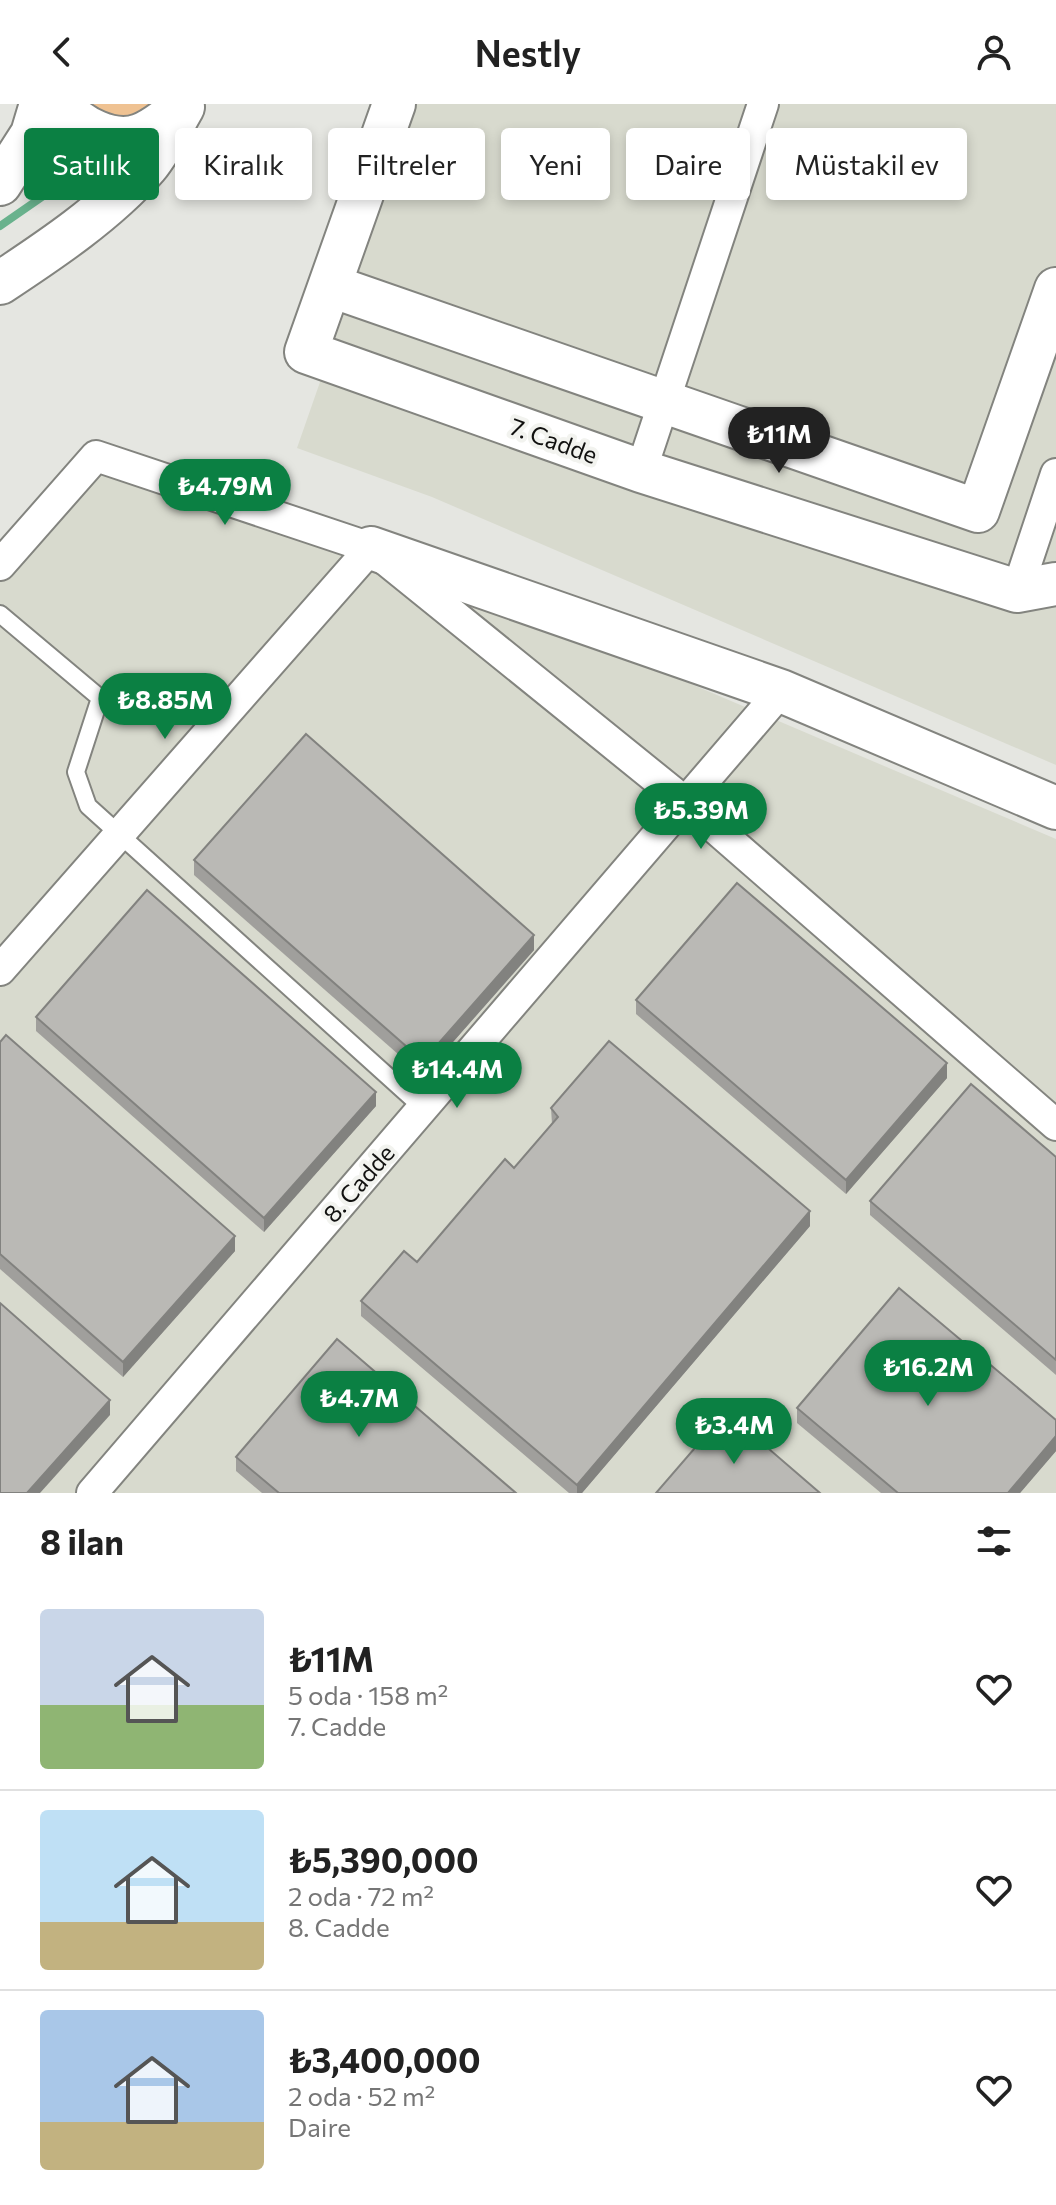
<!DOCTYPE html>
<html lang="tr">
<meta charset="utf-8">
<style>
:root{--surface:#fff;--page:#f6f6f6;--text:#222;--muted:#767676;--line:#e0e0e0;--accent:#0b8043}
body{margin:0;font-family:Commissioner,sans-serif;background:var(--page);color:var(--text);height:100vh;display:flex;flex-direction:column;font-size:30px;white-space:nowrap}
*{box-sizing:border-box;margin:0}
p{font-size:26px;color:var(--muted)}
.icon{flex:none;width:44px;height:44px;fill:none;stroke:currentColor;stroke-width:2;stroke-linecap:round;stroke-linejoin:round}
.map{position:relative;height:1389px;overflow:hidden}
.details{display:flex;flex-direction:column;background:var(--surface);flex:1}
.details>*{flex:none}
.banner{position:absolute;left:24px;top:24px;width:1008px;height:72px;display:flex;gap:16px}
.price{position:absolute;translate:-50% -68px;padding:0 18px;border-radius:28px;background:var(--accent);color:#fff;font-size:26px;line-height:52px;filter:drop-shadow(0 2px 4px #0008)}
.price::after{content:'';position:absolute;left:50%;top:48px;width:24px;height:18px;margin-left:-12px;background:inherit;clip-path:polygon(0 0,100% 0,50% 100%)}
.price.on{background:#222;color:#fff}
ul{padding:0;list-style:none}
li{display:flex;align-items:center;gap:24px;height:200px;padding:0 40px}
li+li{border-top:2px solid var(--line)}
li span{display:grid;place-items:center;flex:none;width:224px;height:160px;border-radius:8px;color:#555}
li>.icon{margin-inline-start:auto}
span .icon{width:96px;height:96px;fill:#fffc;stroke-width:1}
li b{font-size:34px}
h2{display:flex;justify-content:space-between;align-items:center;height:96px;padding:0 40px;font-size:34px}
.pill{padding:0 28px;border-radius:8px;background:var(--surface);box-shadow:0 4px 12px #0003;font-size:28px;line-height:72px}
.pill.on{background:var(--accent);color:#fff}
header{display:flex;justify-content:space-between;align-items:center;height:104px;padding:0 40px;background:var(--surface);font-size:36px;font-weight:600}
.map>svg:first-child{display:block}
</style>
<header><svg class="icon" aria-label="back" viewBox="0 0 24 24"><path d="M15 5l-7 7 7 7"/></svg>Nestly<svg class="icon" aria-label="person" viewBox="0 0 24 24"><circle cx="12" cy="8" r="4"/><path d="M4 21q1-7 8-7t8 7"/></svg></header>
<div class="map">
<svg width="1056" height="1389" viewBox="0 0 1056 1389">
<rect width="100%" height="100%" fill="#e5e6e1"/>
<g fill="#d8dace">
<polygon points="417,0 1056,0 1056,661 432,393 297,344"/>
<polygon points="96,352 371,444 1056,735 1056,1389 0,1389 0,468"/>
</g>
<path fill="#efc292" d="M86 0H162C127 16 120 16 86 0Z"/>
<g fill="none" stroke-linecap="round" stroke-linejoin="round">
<polyline stroke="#69b28d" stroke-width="8" points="0,122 52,86"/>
<defs>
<polyline id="lane" points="0,510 100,594 76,668 88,702 423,1004"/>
<g id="street">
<polyline points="641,367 763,0"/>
<polyline points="0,461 96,352 371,444 685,698 1056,1021"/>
<polyline points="1017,487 1056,370"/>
<polyline points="0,866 371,444"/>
<polyline points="92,1389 781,587"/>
</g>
<g id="secondary">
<path d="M61 0C77 23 113 41 140 31 154 26 167 15 178 6"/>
<polyline points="394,0 306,248 641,367 1017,487 1056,480"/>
<polyline points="0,80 32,30 41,0"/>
<path d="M0 179C50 146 107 108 147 62 161 45 172 22 183 3"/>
<polyline points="331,182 978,407 1056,185"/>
<polyline points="371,444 781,587 1056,704"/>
</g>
</defs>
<use href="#lane" stroke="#83847f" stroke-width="20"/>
<use href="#street" stroke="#83847f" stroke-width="34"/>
<use href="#secondary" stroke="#83847f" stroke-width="46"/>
<use href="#lane" stroke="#fff" stroke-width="16"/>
<use href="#street" stroke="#fff" stroke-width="30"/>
<use href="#secondary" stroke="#fff" stroke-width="42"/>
</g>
<g fill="#a09f9c">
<polygon points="194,756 534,846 423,972 194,771"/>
<polygon points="636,896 947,974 846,1090 636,910"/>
<polygon points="36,913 376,1002 264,1128 36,927"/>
<polygon points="0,938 235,1147 123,1273 0,1165"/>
<polygon points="551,1004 810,1122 582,1389 569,1389 361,1212 361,1197 417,1158 514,1064 552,1020"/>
<polygon points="1056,1053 1056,1271 870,1111 870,1097"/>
<polygon points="797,1304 1056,1316 1056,1347 1020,1389 881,1389 797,1319"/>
<polygon points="236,1353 516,1389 262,1389 236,1367"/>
</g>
<g fill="#82827f">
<polygon points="534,831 534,846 423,972 423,957"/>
<polygon points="947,959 947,974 846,1090 846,1076"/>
<polygon points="376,988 376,1002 264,1128 264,1114"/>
<polygon points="810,1107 810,1122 582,1389 577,1389 577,1381"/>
<polygon points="235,1132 235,1147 123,1273 123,1258"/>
<polygon points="110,1296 110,1311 40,1389 27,1389"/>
<polygon points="1056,1332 1056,1347 1020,1389 1008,1389"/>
</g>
<g fill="#bab9b5" stroke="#82827f" stroke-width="2">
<polygon points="306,630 534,831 423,957 194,756"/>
<polygon points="737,779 947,959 846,1076 636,896"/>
<polygon points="147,786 376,988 264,1114 36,913"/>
<polygon points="6,931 235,1132 123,1258 0,1150 0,938"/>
<polygon points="609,937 810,1107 577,1381 361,1197 404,1147 417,1158 505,1055 514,1064 558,1013 551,1004"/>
<polygon points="971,980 1056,1053 1056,1256 870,1097"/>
<polygon points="899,1184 1056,1316 1056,1332 1008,1389 898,1389 797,1304"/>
<polygon points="0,1199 110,1296 27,1389 0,1389"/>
<polygon points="337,1235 516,1389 279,1389 236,1353"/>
<polygon points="726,1308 820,1389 656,1389"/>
</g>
<g text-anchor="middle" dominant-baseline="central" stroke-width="8" stroke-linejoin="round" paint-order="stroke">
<g font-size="24" fill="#111110" stroke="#f2f3ef">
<text transform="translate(554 336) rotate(20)">7. Cadde</text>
<text transform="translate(358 1079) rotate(-49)">8. Cadde</text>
</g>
</g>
</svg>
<b class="price on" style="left:779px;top:371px">₺11M</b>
<b class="price" style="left:225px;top:423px">₺4.79M</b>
<b class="price" style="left:165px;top:637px">₺8.85M</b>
<b class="price" style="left:701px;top:747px">₺5.39M</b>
<b class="price" style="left:457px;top:1006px">₺14.4M</b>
<b class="price" style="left:928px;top:1304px">₺16.2M</b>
<b class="price" style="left:359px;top:1335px">₺4.7M</b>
<b class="price" style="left:734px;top:1362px">₺3.4M</b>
<div class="banner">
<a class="pill on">Satılık</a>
<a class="pill">Kiralık</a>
<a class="pill">Filtreler</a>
<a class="pill">Yeni</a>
<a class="pill">Daire</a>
<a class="pill">Müstakil ev</a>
</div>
</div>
<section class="details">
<h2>8 ilan<svg class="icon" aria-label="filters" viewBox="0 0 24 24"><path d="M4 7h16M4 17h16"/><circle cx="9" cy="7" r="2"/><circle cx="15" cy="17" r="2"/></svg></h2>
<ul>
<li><span style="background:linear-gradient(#c9d6e8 60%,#8fb573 0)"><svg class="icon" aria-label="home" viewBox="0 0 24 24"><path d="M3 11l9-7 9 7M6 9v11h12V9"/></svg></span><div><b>₺11M</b><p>5 oda · 158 m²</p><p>7. Cadde</p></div><svg class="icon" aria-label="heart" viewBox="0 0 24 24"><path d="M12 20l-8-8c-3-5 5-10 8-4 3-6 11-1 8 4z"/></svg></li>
<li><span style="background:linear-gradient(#bfe0f5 70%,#c2b280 0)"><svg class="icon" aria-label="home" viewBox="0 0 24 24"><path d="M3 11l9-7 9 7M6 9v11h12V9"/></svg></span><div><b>₺5,390,000</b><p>2 oda · 72 m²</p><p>8. Cadde</p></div><svg class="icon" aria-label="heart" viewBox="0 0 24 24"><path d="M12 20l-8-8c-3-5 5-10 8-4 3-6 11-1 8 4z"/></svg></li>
<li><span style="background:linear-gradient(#a9c7e8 70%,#c2b280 0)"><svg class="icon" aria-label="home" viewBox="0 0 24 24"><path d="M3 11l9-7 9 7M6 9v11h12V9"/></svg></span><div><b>₺3,400,000</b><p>2 oda · 52 m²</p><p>Daire</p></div><svg class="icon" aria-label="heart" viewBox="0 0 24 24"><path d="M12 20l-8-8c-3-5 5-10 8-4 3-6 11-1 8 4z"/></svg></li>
</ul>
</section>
